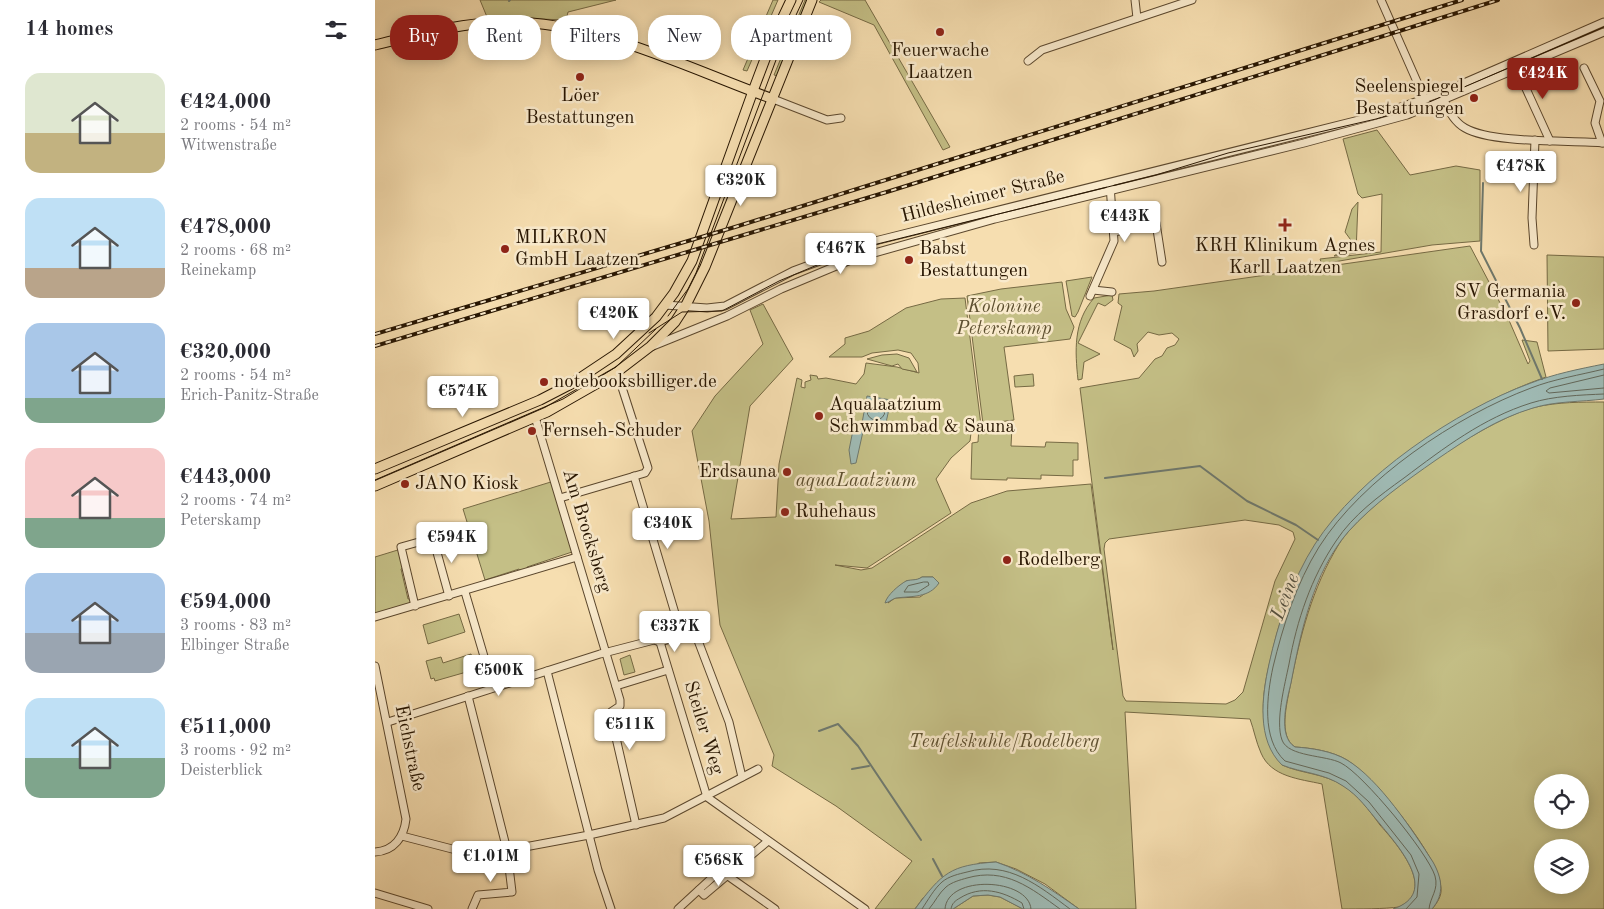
<!DOCTYPE html>
<meta charset="utf-8">
<style>
:root{--surface:#fff;--page:#f7f7f7;--text:#2b2b33;--muted:#7c7c81;--accent:#8f2418}
body{margin:0;font-family:"Old Standard TT",serif;background:var(--page);color:var(--text);height:100vh;display:flex;flex-direction:column;font-size:19px;white-space:nowrap}
*{box-sizing:border-box;margin:0}
p{font-size:16px;color:var(--muted)}
.icon{flex:none;width:28px;height:28px;fill:none;stroke:currentColor;stroke-width:2;stroke-linecap:round;stroke-linejoin:round}
.map{position:relative;flex:1;overflow:hidden}
.details{display:flex;flex-direction:column;background:var(--surface);width:375px}
.details>*{flex:none}
.hud{position:absolute;left:15px;top:15px;width:475px;height:45px;display:flex;gap:10px}
.controls{position:absolute;left:1159px;top:774px;display:grid;gap:10px}
.controls a{display:grid;place-items:center;width:55px;height:55px;border-radius:50%;background:var(--surface);box-shadow:0 2px 12px #0003;font-size:25px}
.price{position:absolute;translate:-50% -42px;padding:0 11px;border-radius:5px;background:#fff;color:#222;font-size:16px;line-height:32px;filter:drop-shadow(0 1px 2px #0008)}
.price::after{content:'';position:absolute;left:50%;top:30px;width:15px;height:11px;margin-left:-8px;background:inherit;clip-path:polygon(0 0,100% 0,50% 100%)}
.price.active{background:var(--accent);color:#fff}
ul{padding:0;list-style:none}
li{display:flex;align-items:center;gap:15px;height:125px;padding:0 25px}
li span{display:grid;place-items:center;flex:none;width:140px;height:100px;border-radius:15px;color:#555}
li>.icon{margin-inline-start:auto}
span .icon{width:60px;height:60px;fill:#fffc;stroke-width:1}
li b{font-size:21px}
h2{display:flex;justify-content:space-between;align-items:center;height:60px;padding:0 25px;font-size:21px}
.chip{padding:0 18px;border-radius:20px;background:var(--surface);box-shadow:0 2px 12px #0003;font-size:18px;line-height:45px}
.chip.active{background:var(--accent);color:#fff}
main{display:flex;flex:1;min-height:0}
.map>svg:first-child{display:block}
</style>
<main>
<section class="details">
<h2>14 homes<svg class="icon" aria-label="filters" viewBox="0 0 24 24"><path d="M4 7h16M4 17h16"/><circle cx="9" cy="7" r="2"/><circle cx="15" cy="17" r="2"/></svg></h2>
<ul>
<li><span style="background:linear-gradient(#dfe7d0 60%,#c2b280 0)"><svg class="icon" aria-label="home" viewBox="0 0 24 24"><path d="M3 11l9-7 9 7M6 9v11h12V9"/></svg></span><div><b>€424,000</b><p>2 rooms · 54 m²</p><p>Witwenstraße</p></div></li>
<li><span style="background:linear-gradient(#bfe0f5 70%,#b9a48a 0)"><svg class="icon" aria-label="home" viewBox="0 0 24 24"><path d="M3 11l9-7 9 7M6 9v11h12V9"/></svg></span><div><b>€478,000</b><p>2 rooms · 68 m²</p><p>Reinekamp</p></div></li>
<li><span style="background:linear-gradient(#a9c7e8 75%,#7fa58c 0)"><svg class="icon" aria-label="home" viewBox="0 0 24 24"><path d="M3 11l9-7 9 7M6 9v11h12V9"/></svg></span><div><b>€320,000</b><p>2 rooms · 54 m²</p><p>Erich-Panitz-Straße</p></div></li>
<li><span style="background:linear-gradient(#f6c9c9 70%,#7fa58c 0)"><svg class="icon" aria-label="home" viewBox="0 0 24 24"><path d="M3 11l9-7 9 7M6 9v11h12V9"/></svg></span><div><b>€443,000</b><p>2 rooms · 74 m²</p><p>Peterskamp</p></div></li>
<li><span style="background:linear-gradient(#a9c7e8 60%,#9aa5b1 0)"><svg class="icon" aria-label="home" viewBox="0 0 24 24"><path d="M3 11l9-7 9 7M6 9v11h12V9"/></svg></span><div><b>€594,000</b><p>3 rooms · 83 m²</p><p>Elbinger Straße</p></div></li>
<li><span style="background:linear-gradient(#bfe0f5 60%,#7fa58c 0)"><svg class="icon" aria-label="home" viewBox="0 0 24 24"><path d="M3 11l9-7 9 7M6 9v11h12V9"/></svg></span><div><b>€511,000</b><p>3 rooms · 92 m²</p><p>Deisterblick</p></div></li>
</ul>
</section>
<div class="map">
<svg width="1229" height="909" viewBox="0 0 1229 909">
<rect width="100%" height="100%" fill="#f6deb0"/>
<filter id="stains"><feTurbulence type="fractalNoise" baseFrequency=".004" numOctaves="4"/><feColorMatrix values="0 0 0 0 .2 0 0 0 0 .09 0 0 0 0 .02 0 0 0 .5 -.17"/></filter>
<radialGradient id="worn" r=".72"><stop offset=".6" stop-color="#630" stop-opacity="0"/><stop offset="1" stop-color="#630" stop-opacity=".3"/></radialGradient>
<g fill="#c4bf86" stroke="#766a44" fill-rule="evenodd">
<polygon points="105,0 241,0 193,12 191,20 112,17"/>
<polygon points="398,0 403,0 372,71 368,70"/>
<polygon points="430,0 434,0 403,76 399,75"/>
<polygon points="446,0 490,0 575,147 568,150 499,25 444,2"/>
<polygon points="1002,130 1035,175 1081,166 1105,170 1105,241 1057,245 947,264 945,259 1006,252 1007,194 987,198 983,194 968,139"/>
<polygon points="983,202 981,253 959,256 978,243 970,232 977,209"/>
<path d="M1095 246 1133 318 1153 364 1155 361 1147 340 1162 342 1171 377C1128 392 1092 412 1054 437 968 495 919 554 896 657 886 698 882 728 907 765 927 774 949 773 969 786 984 796 994 810 1005 825 1021 843 1063 890 1024 907 1011 909 982 909 967 909L947 784C925 779 896 777 886 753 881 742 879 730 875 719L750 712 761 909H704L670 884 641 869 621 862 604 863 548 898 540 909H500L537 861 461 806 397 766 399 755 345 625 334 521 317 431 340 396 388 344 375 310 388 304 418 359 375 406 356 519 401 517 404 464 422 378 427 380 426 387 430 388V382L436 380 435 375 442 376 443 379 451 378 481 384 489 374 491 363 522 367 544 373 543 363 536 353 523 350 497 353 487 357H454L470 344V338L494 331 531 308 566 299 590 298 606 425H597L595 441 576 458 561 479 576 513 492 568 460 565 486 570 497 568 596 503 632 491 716 484 738 650 705 388 764 378 780 359 787 356 792 348 800 345 804 339 797 333 784 335 773 332 762 344 763 351 759 357 756 349 739 340 747 306 743 303 744 294 779 291ZM870 520 904 525 918 532 920 539 900 581 868 692 860 700 851 704 751 701 748 696 729 549 730 543 734 539ZM547 577H558L564 583 545 597 520 598 513 603 531 581 542 580Z"/>
<polygon points="1172,255 1229,257 1229,349 1173,351"/>
<polygon points="717,277 703,312 700,317 697,316 691,281"/>
<polygon points="687,282 691,309 699,327 695,339 629,347 639,420 608,424 592,296 626,289"/>
<path d="M737 295 738 300 730 306 723 303 703 343 725 354 709 362 707 379 703 380C700 351 698 322 719 298Z"/>
<polygon points="522,354 534,358 542,372 527,369 523,364 517,366 492,359 507,355"/>
<polygon points="658,374 659,386 640,387 639,376"/>
<path d="M1229 402V909H1057C1062 903 1067 896 1066 888 1065 857 998 776 972 760 957 751 936 748 920 747 903 737 912 703 915 687 925 636 937 588 964 544 991 501 1112 418 1161 407 1183 402 1206 402 1229 402ZM1168 782H1205V820H1168ZM1168 848H1205V885H1168Z"/>
<polygon points="604,426 637,427 636,446 670,447 671,442 703,443 703,460 698,460 698,476 666,475 666,479 632,478 632,480 596,479 597,443 603,442"/>
<polygon points="179,481 200,551 152,567 153,572 146,574 144,569 110,580 88,509"/>
<polygon points="26,549 30,567 26,569 33,599 38,598 39,605 0,616 0,557"/>
<polygon points="84,614 90,632 53,644 48,625"/>
<polygon points="96,654 100,667 108,664 109,667 60,681 59,678 56,679 51,661 66,657 68,663"/>
<polygon points="255,655 260,672 249,675 245,659"/>
<polygon points="613,895 625,897 648,909 578,909 598,896"/>
</g>
<g fill="#9fbab4" stroke="#6f786c">
<path d="M1229 364V399C1206 402 1180 401 1158 408 1121 419 1092 439 1061 460 1031 481 998 504 973 532 938 573 926 631 916 683 912 700 902 736 920 747 936 748 957 751 972 760 1004 779 1038 831 1058 862 1067 878 1070 894 1057 909H1018C1066 893 1023 846 1005 824 993 810 984 796 968 786 949 773 927 773 907 765 881 740 887 696 894 664 903 623 917 580 940 544 983 477 1081 410 1156 383 1179 374 1204 369 1229 364Z"/>
<polygon points="492,396 516,400 510,427 487,423"/>
<polygon points="479,425 489,427 481,463 476,464 474,450"/>
<path d="M547 577H558L564 583C554 598 537 596 521 598 517 599 515 602 510 603 512 595 524 585 531 581 537 579 541 581 547 577Z"/>
<path d="M621 862C653 873 677 890 704 909H648L625 897 613 895 598 896 578 909H540C567 873 575 865 621 862Z"/>
</g>
<g fill="none" stroke-linecap="round" stroke-linejoin="round">
<g stroke="#63685a" stroke-width="1">
<polyline points="1229,375 1175,388 1171,391 1174,393 1229,388"/>
<circle cx="501" cy="411" r="9"/>
<polygon points="549,582 553,582 554,585 543,592 529,592 533,586"/>
<path d="M547 909C553 900 559 889 567 882 574 876 584 874 592 872 633 860 664 886 695 909"/>
<path d="M554 909C560 902 564 893 571 887 577 882 585 880 592 878 630 867 656 888 685 909"/>
<path d="M570 909C572 874 654 878 656 909"/>
<path d="M576 909C577 903 580 901 585 898 606 885 627 891 647 903L649 909"/>
<path d="M1031 909 1042 897 1044 874 1036 855 994 802 971 781 954 773 910 761C886 739 892 695 898 667 908 626 921 584 944 547 987 479 1081 416 1156 388 1179 379 1205 375 1229 369"/>
<path d="M1054 909C1055 897 1064 890 1060 876 1053 853 988 774 966 763 951 755 913 757 907 740 900 721 910 684 914 664 922 620 936 578 961 541 978 515 1004 496 1029 478 1069 448 1108 418 1156 403 1178 396 1206 395 1229 394"/>
</g>
<g stroke="#6f786c" stroke-width="2">
<polyline points="134,1 135,0"/>
<polyline points="1108,183 1106,251 1145,328 1167,379"/>
<polyline points="730,478 825,466 872,501 921,525 943,540"/>
<polyline points="444,731 463,724 483,746 546,840"/>
<polyline points="477,769 494,766"/>
<polyline points="558,859 567,876"/>
</g>
<defs>
<g id="minor">
<polyline points="760,0 762,18"/>
<polyline points="1006,0 1051,102"/>
<polyline points="653,61 667,50 817,0"/>
<polyline points="1209,68 1225,101 1220,123 1227,143"/>
<polyline points="1142,69 1175,141"/>
<path d="M1068 97C1072 108 1079 122 1090 128 1118 144 1195 140 1229 143"/>
<polyline points="398,99 452,120 466,118"/>
<polyline points="739,232 781,223 787,262"/>
<polyline points="1159,245 1157,218 1160,140"/>
<polyline points="718,290 737,292"/>
<polyline points="715,296 739,241 735,185"/>
<polyline points="290,305 332,308 350,306 418,271 496,242 1000,116 1066,93 1229,22"/>
<polyline points="278,346 352,316 406,289 478,259 620,219 929,143 1032,115 1229,32"/>
<polyline points="160,417 245,700 245,706 236,712 236,716 261,825"/>
<polyline points="185,498 270,473 273,468 242,372"/>
<polyline points="90,592 118,687"/>
<polyline points="40,606 26,547 58,538 74,596"/>
<polyline points="0,617 202,557"/>
<polyline points="322,638 354,722 367,777"/>
<polyline points="285,642 332,797 490,909"/>
<path d="M0 666 31 819C29 837 19 851 0 852"/>
<polyline points="172,671 223,870 236,909"/>
<polyline points="241,686 293,670"/>
<polyline points="93,696 132,850 137,892 103,895 97,909"/>
<polyline points="13,722 225,654 279,640 285,642 302,637 305,630 259,476"/>
<polyline points="27,836 81,850 123,852 214,835 289,818 383,769"/>
<polyline points="353,876 400,909"/>
<polyline points="324,890 329,895 393,841"/>
<polyline points="0,893 53,909"/>
<polyline points="303,909 354,862 362,867"/>
</g>
<g id="major">
<path d="M0 45C42 35 84 23 128 22 220 20 312 68 398 99"/>
<polyline points="0,469 165,400 196,384 241,354 281,317 299,293 317,261 378,91 398,38 416,0"/>
<polyline points="0,486 172,412 242,372 276,346 300,322 311,305 330,267 437,0"/>
</g>
</defs>
<use href="#minor" stroke="#5b472d" stroke-width="9"/>
<use href="#major" stroke="#271501" stroke-width="11"/>
<use href="#minor" stroke="#f9eacc" stroke-width="7"/>
<use href="#major" stroke="#f6deb0" stroke-width="9"/>
<g stroke="#271501" stroke-width="1">
<polyline points="293,316 313,289 321,273 404,52 428,0"/>
<polyline points="274,333 307,312 347,311 404,281 478,250 781,175 853,153 1001,119 1052,103 1229,27"/>
<polyline points="0,480 188,399 241,367 281,329"/>
</g>
<defs>
<g id="rail">
<polyline points="0,334 360,227 1087,0"/>
<polyline points="0,346 515,191 1123,0"/>
</g>
</defs>
<use href="#rail" stroke="#271501" stroke-width="4"/>
<use href="#rail" stroke="#f9eacc" stroke-width="2" stroke-dasharray="5.5" stroke-linecap="butt"/>
</g>
<g fill="#8f2418" stroke="#f9eacc" stroke-width="2">
<circle cx="565" cy="32" r="5"/>
<circle cx="205" cy="77" r="5"/>
<circle cx="1099" cy="98" r="5"/>
<path d="M907.5 217.5h5v5h5v5h-5v5h-5v-5h-5v-5h5z"/>
<circle cx="130" cy="249" r="5"/>
<circle cx="534" cy="260" r="5"/>
<circle cx="1201" cy="303" r="5"/>
<circle cx="169" cy="382" r="5"/>
<circle cx="444" cy="416" r="5"/>
<circle cx="157" cy="431" r="5"/>
<circle cx="412" cy="472" r="5"/>
<circle cx="30" cy="484" r="5"/>
<circle cx="410" cy="512" r="5"/>
<circle cx="632" cy="560" r="5"/>
</g>
<g text-anchor="middle" dominant-baseline="central" stroke-width="5" stroke-linejoin="round" paint-order="stroke">
<g font-size="19" fill="#271501" stroke="#f9eacc" text-anchor="start">
<text x="565" y="51" text-anchor="middle">Feuerwache<tspan x="565" dy="22">Laatzen</tspan></text>
<text x="1089" y="87" text-anchor="end">Seelenspiegel<tspan x="1089" dy="22">Bestattungen</tspan></text>
<text x="205" y="96" text-anchor="middle">Löer<tspan x="205" dy="22">Bestattungen</tspan></text>
<text x="140" y="238">MILKRON<tspan x="140" dy="22">GmbH Laatzen</tspan></text>
<text x="910" y="246" text-anchor="middle">KRH Klinikum Agnes<tspan x="910" dy="22">Karll Laatzen</tspan></text>
<text x="544" y="249">Babst<tspan x="544" dy="22">Bestattungen</tspan></text>
<text x="1191" y="292" text-anchor="end">SV Germania<tspan x="1191" dy="22">Grasdorf e.V.</tspan></text>
<text x="179" y="382">notebooksbilliger.de</text>
<text x="454" y="405">Aqualaatzium<tspan x="454" dy="22">Schwimmbad &amp; Sauna</tspan></text>
<text x="167" y="431">Fernseh-Schuder</text>
<text x="402" y="472" text-anchor="end">Erdsauna</text>
<text x="40" y="484">JANO Kiosk</text>
<text x="420" y="512">Ruhehaus</text>
<text x="642" y="560">Rodelberg</text>
</g>
<g font-size="19" fill="#271501" stroke="#f9eacc">
<text transform="translate(608 197) rotate(-14)">Hildesheimer Straße</text>
<text transform="translate(211 531) rotate(73)">Am Brocksberg</text>
<text transform="translate(328 728) rotate(73)">Steiler Weg</text>
<text transform="translate(34 748) rotate(78)">Eichstraße</text>
</g>
<g font-size="19" font-style="italic" fill="#5e5030" stroke="#f9eacc">
<text x="629" y="307">Kolonine<tspan x="629" dy="22">Peterskamp</tspan></text>
<text x="481" y="481">aquaLaatzium</text>
<text x="629" y="742">Teufelskuhle/Rodelberg</text>
</g>
<g font-size="20" font-style="italic" fill="#514f40" stroke="#f9eacc">
<text transform="translate(911 597) rotate(-69)">Leine</text>
</g>
</g>
<rect width="100%" height="100%" filter="url(#stains)"/>
<rect width="100%" height="100%" fill="url(#worn)"/>
</svg>
<div class="controls">
<a><svg class="icon" aria-label="locate" viewBox="0 0 24 24"><circle cx="12" cy="12" r="6"/><path d="M12 2v4M12 18v4M2 12h4M18 12h4"/></svg></a>
<a><svg class="icon" aria-label="layers" viewBox="0 0 24 24"><path d="M12 4l9 5-9 5-9-5zM3 14l9 5 9-5"/></svg></a>
</div>
<b class="price active" style="left:1168px;top:100px">€424K</b>
<b class="price" style="left:1146px;top:193px">€478K</b>
<b class="price" style="left:366px;top:207px">€320K</b>
<b class="price" style="left:750px;top:243px">€443K</b>
<b class="price" style="left:466px;top:275px">€467K</b>
<b class="price" style="left:239px;top:340px">€420K</b>
<b class="price" style="left:88px;top:418px">€574K</b>
<b class="price" style="left:293px;top:550px">€340K</b>
<b class="price" style="left:77px;top:564px">€594K</b>
<b class="price" style="left:300px;top:653px">€337K</b>
<b class="price" style="left:124px;top:697px">€500K</b>
<b class="price" style="left:255px;top:751px">€511K</b>
<b class="price" style="left:116px;top:883px">€1.01M</b>
<b class="price" style="left:344px;top:887px">€568K</b>
<div class="hud">
<a class="chip active">Buy</a>
<a class="chip">Rent</a>
<a class="chip">Filters</a>
<a class="chip">New</a>
<a class="chip">Apartment</a>
</div>
</div>
</main>
